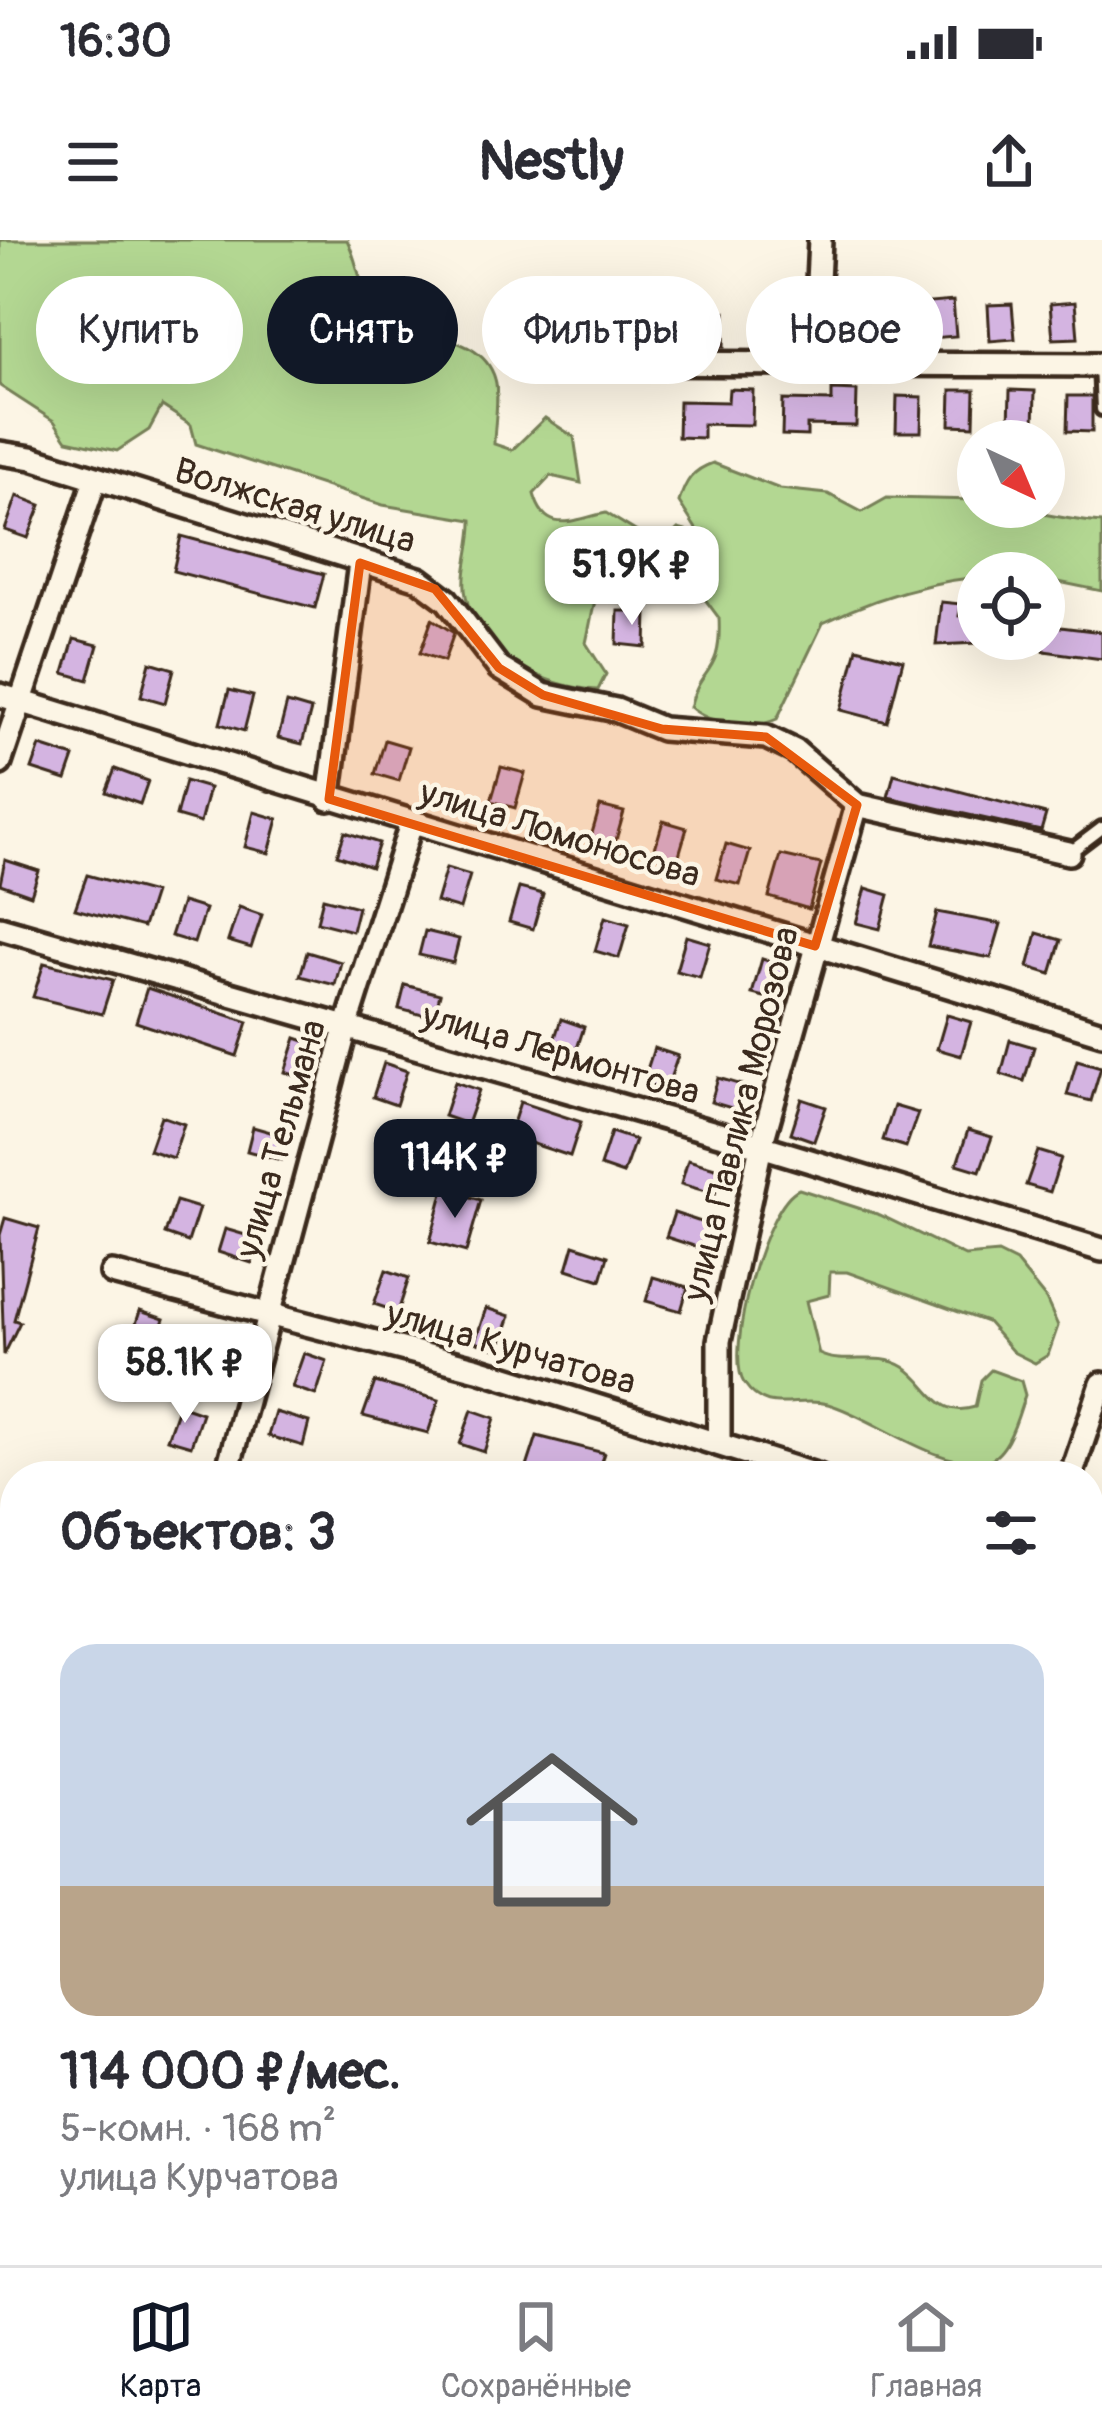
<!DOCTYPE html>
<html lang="ru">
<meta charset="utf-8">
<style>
:root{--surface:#fff;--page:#f7f7f7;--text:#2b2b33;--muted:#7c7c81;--line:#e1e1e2;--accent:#111827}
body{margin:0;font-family:Pangolin,sans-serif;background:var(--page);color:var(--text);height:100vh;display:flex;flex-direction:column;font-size:45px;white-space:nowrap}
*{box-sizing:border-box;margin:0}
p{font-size:39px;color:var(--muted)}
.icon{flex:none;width:66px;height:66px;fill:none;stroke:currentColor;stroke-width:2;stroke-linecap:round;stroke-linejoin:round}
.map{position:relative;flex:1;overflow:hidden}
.sheet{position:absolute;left:0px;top:1221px;width:1104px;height:804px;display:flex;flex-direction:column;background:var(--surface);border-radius:48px 48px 0 0;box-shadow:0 12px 48px #0002}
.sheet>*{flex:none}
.guide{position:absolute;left:36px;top:36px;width:1032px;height:108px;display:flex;gap:24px}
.needle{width:78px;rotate:136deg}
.buttons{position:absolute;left:957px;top:180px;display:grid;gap:24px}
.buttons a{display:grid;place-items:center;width:108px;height:108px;border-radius:50%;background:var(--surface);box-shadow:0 12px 48px #0002;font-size:60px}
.price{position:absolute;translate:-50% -102px;padding:0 27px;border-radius:24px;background:#fff;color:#222;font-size:39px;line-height:78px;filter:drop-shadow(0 3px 6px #0008)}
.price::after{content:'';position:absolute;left:50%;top:72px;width:36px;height:27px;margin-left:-18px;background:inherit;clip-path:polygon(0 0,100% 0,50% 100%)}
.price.current{background:var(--accent);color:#fff}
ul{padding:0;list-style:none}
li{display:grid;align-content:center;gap:24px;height:636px;padding:0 60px}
li span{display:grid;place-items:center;height:372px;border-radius:36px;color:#555}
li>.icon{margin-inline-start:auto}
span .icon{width:216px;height:216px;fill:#fffc;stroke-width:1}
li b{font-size:51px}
h2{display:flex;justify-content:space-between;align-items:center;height:144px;padding:0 60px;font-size:51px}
.pill{padding:0 42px;border-radius:54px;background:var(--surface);box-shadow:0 12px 48px #0002;font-size:42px;line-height:108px}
.pill.current{background:var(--accent);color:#fff}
.status{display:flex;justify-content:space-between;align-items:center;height:84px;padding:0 60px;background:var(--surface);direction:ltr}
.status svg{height:33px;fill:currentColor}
header{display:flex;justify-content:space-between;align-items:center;height:156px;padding:0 60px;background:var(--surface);font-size:54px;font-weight:800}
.menu{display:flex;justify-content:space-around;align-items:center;height:168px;border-top:3px solid var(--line);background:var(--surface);font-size:33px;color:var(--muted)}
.menu a{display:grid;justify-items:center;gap:6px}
.menu .current{color:var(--accent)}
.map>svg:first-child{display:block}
</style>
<div class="status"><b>16:30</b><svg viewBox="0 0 49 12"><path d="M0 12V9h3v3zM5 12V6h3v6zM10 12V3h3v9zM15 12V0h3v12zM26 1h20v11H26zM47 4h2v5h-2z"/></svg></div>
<header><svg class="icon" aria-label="menu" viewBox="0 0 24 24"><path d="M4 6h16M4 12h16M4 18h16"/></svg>Nestly<svg class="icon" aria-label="share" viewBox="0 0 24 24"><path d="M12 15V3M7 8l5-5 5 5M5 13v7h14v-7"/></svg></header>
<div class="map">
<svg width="1102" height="2025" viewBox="0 0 1102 2025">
<rect width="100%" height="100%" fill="#fcf5e5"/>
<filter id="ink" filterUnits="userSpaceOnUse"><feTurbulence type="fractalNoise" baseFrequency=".00833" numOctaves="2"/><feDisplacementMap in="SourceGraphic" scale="24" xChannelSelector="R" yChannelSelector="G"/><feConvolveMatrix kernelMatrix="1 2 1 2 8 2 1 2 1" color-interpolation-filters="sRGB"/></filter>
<g filter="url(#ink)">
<g fill="#b3d792" stroke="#778058" stroke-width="3">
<path d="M0 0H347C357 19 358 43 371 62 397 102 480 86 495 139 500 155 494 186 494 204L512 210 545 178 574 197 581 243 551 236 534 254C546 297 574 279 606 273L650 300 645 321C593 336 597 354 586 403L606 434 598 450C545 448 478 415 466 356 461 332 473 305 472 280L383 265 196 204 191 185 162 166 149 190 117 211 67 200 54 181 0 146Z"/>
<path d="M713 223 780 249 828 254 862 272 887 258 978 260V267C1027 267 1055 279 1102 283V351L1044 339V333C964 333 897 347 823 383L777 479C754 490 710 485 690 467 701 424 722 437 719 378L693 343 657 324 664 302 678 289 700 295 679 262C685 242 692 230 713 223Z"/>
<path d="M799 949 880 975 965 1016 998 1013 1016 1022 1046 1059 1058 1086 1048 1115 1035 1123 1013 1112 987 1082 847 1032H830L829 1055 806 1061 819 1114C846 1127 877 1110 904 1127 931 1144 936 1179 975 1167L981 1140 991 1130 1021 1141 1025 1155C1018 1175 1008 1220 982 1222 935 1227 871 1176 828 1164 795 1155 768 1178 744 1143 724 1112 765 963 799 949Z"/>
</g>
<g fill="#d4b4e1" stroke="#3b2a1e" stroke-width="3">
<polygon points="507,52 541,64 533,87 499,76"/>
<polygon points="953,61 956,96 931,98 929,63"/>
<polygon points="1075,62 1078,98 1053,99 1050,64"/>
<polygon points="1012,64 1015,99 990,101 988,65"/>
<polygon points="765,69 790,69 789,105 764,104"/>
<polygon points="700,71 725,72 724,107 699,107"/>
<polygon points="574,73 598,74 597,108 573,109"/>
<polygon points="635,75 660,76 659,108 634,108"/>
<polygon points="883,75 885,100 849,102 848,77"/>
<polygon points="729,149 753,150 752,185 703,184 703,198 678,197 679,161 728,162"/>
<polygon points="832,150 857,151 856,186 807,185 807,196 782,195 783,160 832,161"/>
<polygon points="951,150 975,150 974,186 950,185"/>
<polygon points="1010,150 1035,151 1034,187 1009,186"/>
<polygon points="897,156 922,157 921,192 896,192"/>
<polygon points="1068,156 1092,156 1092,192 1067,191"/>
<polygon points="17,256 41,265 28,298 5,290"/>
<polygon points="181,296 324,334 315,368 173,331"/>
<polygon points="941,362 961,364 959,376 978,378 978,403 936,405"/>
<polygon points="618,371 647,371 646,407 617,404"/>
<polygon points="432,379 454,393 444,421 420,413"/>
<polygon points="1044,385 1102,392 1102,419 1044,411"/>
<polygon points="74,399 98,405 88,440 64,433"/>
<polygon points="857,408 903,420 887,482 841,470"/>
<polygon points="150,422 174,429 165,463 141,456"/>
<polygon points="229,450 253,456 244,491 220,484"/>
<polygon points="287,463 311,470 302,504 278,498"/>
<polygon points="385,500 409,507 399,541 375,534"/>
<polygon points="40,506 74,517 66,540 32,529"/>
<polygon points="501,527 525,533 515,568 491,561"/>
<polygon points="115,529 148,541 140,564 106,552"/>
<polygon points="894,534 1046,574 1041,591 888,557"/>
<polygon points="185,541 209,548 200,583 176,576"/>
<polygon points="600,566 624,572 614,607 590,600"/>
<polygon points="254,572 278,579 269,613 245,607"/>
<polygon points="663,581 687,588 677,622 653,615"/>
<polygon points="345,592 379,603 371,627 337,615"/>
<polygon points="726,604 750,611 740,645 716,639"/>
<polygon points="781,615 821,624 809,669 769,657"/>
<polygon points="5,620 39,631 31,655 0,644"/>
<polygon points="446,628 470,635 460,669 436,662"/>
<polygon points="87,635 154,653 143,687 75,669"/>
<polygon points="519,648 543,654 533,689 509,682"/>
<polygon points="866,648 889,655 880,689 856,683"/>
<polygon points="323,658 358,667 352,691 317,682"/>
<polygon points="182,662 205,669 194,703 171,696"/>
<polygon points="239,667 262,675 251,708 228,701"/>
<polygon points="937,672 1001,684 991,718 928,706"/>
<polygon points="605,677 629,684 619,718 595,711"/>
<polygon points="425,691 459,699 453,723 419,715"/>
<polygon points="1037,693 1061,700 1051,734 1028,727"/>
<polygon points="686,696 710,703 700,737 676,731"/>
<polygon points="307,712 341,722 335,745 300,736"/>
<polygon points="762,719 785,726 776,760 752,754"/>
<polygon points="44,723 113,740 102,774 33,757"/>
<polygon points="405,745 440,754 434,778 399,769"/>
<polygon points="147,748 248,782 237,816 136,782"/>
<polygon points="947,775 971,782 961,816 937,809"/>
<polygon points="561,779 584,787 573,821 550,813"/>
<polygon points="296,798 320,806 308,840 285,832"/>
<polygon points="1010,800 1034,807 1024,841 1001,834"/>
<polygon points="654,808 678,816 666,850 643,842"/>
<polygon points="1077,820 1101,827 1091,861 1067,855"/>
<polygon points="384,823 407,831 396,865 373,857"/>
<polygon points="718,838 752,848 745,872 711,862"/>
<polygon points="455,842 479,850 467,884 444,876"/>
<polygon points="802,859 826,867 814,901 791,893"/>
<polygon points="520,862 581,882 570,916 509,896"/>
<polygon points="894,866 918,873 906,907 883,900"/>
<polygon points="161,876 184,884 173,918 149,910"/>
<polygon points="253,887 288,897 281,920 247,911"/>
<polygon points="968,890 992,897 980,931 957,924"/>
<polygon points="611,892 635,900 623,934 600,926"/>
<polygon points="1038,911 1061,918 1050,952 1026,945"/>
<polygon points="688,920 722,930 715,954 681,944"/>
<polygon points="444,949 481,960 466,1012 430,1002"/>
<polygon points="176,961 199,968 188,1002 165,994"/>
<polygon points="674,973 707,984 700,1008 666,997"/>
<polygon points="5,978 39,988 14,1080 20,1082 4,1115 0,995"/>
<polygon points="225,989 259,999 252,1023 218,1012"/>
<polygon points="574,1005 608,1016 601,1040 567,1029"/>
<polygon points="386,1030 409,1038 398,1072 374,1064"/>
<polygon points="653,1037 688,1047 681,1071 646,1061"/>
<polygon points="486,1068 510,1076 498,1110 475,1102"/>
<polygon points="140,1071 164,1079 152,1113 129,1105"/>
<polygon points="202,1086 225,1094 214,1128 190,1120"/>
<polygon points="304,1113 327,1121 316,1155 292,1147"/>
<polygon points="375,1142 439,1160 428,1193 363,1176"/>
<polygon points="179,1165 202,1173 191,1206 167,1199"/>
<polygon points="472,1170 495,1178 484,1212 460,1204"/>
<polygon points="275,1172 309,1182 303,1206 268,1196"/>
<polygon points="537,1196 604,1213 596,1236 545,1236 526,1230"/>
<polygon points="643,1221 682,1234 681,1236 638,1236"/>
</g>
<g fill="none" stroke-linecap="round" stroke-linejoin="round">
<defs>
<g id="lane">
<polyline points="1100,125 1102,169"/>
<polyline points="1069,613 1102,588"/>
</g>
<g id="street">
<polyline points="580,123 1102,125"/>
<polyline points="814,126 820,0"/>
<polyline points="0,213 32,218 419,339 447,360 499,428 543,455 616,470 662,489 766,497 795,511 857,565 1069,613"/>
<polyline points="0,455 1102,793"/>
<polyline points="0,523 95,240"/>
<polyline points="329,559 360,323"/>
<polyline points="0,688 761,906 1102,1010"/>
<polyline points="112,1033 478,1129 819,1236"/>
<polyline points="719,1204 719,1101 761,906 857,565"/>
<polyline points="226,1236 346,788 411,584"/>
<polyline points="1071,1236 1102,1144"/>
<polyline points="1089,1327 1102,1331"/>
<polyline points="1089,1579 1102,1582"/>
</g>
<g id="secondary">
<polyline points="0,1415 15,1420"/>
<polyline points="1089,1745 1102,1749"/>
</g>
</defs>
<use href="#lane" stroke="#3b2a1e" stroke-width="20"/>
<use href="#street" stroke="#3b2a1e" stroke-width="30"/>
<use href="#secondary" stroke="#3b2a1e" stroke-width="36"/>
<use href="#lane" stroke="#fcf5e5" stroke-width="10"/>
<use href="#street" stroke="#fcf5e5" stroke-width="21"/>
<use href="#secondary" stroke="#fcf5e5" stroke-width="27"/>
</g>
</g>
<path fill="#e8590c" fill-opacity="0.2" stroke="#e8590c" stroke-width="9" stroke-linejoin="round" d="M360 323 435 349 499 428 543 455 662 489 766 497 857 565 815 706 329 559Z"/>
<g text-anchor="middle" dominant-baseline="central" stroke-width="9" stroke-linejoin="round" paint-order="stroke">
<g font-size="36" fill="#3b2a1e" stroke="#fcf5e5">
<text transform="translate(295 266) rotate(17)">Волжская улица</text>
<text transform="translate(560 594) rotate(17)">улица Ломоносова</text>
<text transform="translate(561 814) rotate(16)">улица Лермонтова</text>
<text transform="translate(741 874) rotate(-76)">улица Павлика Морозова</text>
<text transform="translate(281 899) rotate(-74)">улица Тельмана</text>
<text transform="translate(511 1108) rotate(16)">улица Курчатова</text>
</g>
</g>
</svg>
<div class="buttons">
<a><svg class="needle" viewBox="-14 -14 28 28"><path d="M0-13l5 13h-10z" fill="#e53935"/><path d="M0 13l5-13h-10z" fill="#7c7c81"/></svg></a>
<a><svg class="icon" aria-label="locate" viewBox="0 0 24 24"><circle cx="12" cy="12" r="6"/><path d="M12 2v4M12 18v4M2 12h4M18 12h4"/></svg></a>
</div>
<b class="price" style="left:632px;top:388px">51.9K ₽</b>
<b class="price current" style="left:455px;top:981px">114K ₽</b>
<b class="price" style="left:185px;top:1186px">58.1K ₽</b>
<div class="guide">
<a class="pill">Купить</a>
<a class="pill current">Снять</a>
<a class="pill">Фильтры</a>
<a class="pill">Новое</a>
</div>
<section class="sheet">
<h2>Объектов: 3<svg class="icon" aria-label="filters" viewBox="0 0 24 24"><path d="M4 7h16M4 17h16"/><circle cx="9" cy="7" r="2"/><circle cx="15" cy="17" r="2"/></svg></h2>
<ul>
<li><span style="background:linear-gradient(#c9d6e8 65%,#b9a48a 0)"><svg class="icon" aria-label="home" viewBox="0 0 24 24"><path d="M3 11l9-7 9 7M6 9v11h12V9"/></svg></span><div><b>114 000 ₽/мес.</b><p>5-комн. · 168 m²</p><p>улица Курчатова</p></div></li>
</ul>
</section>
</div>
<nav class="menu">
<a class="current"><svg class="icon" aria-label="map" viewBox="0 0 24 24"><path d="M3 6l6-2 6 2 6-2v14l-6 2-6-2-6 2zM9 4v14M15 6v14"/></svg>Карта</a>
<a><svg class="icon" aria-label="saved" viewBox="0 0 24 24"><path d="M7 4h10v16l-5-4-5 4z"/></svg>Сохранённые</a>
<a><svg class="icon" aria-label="home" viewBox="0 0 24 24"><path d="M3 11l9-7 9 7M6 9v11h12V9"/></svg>Главная</a>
</nav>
